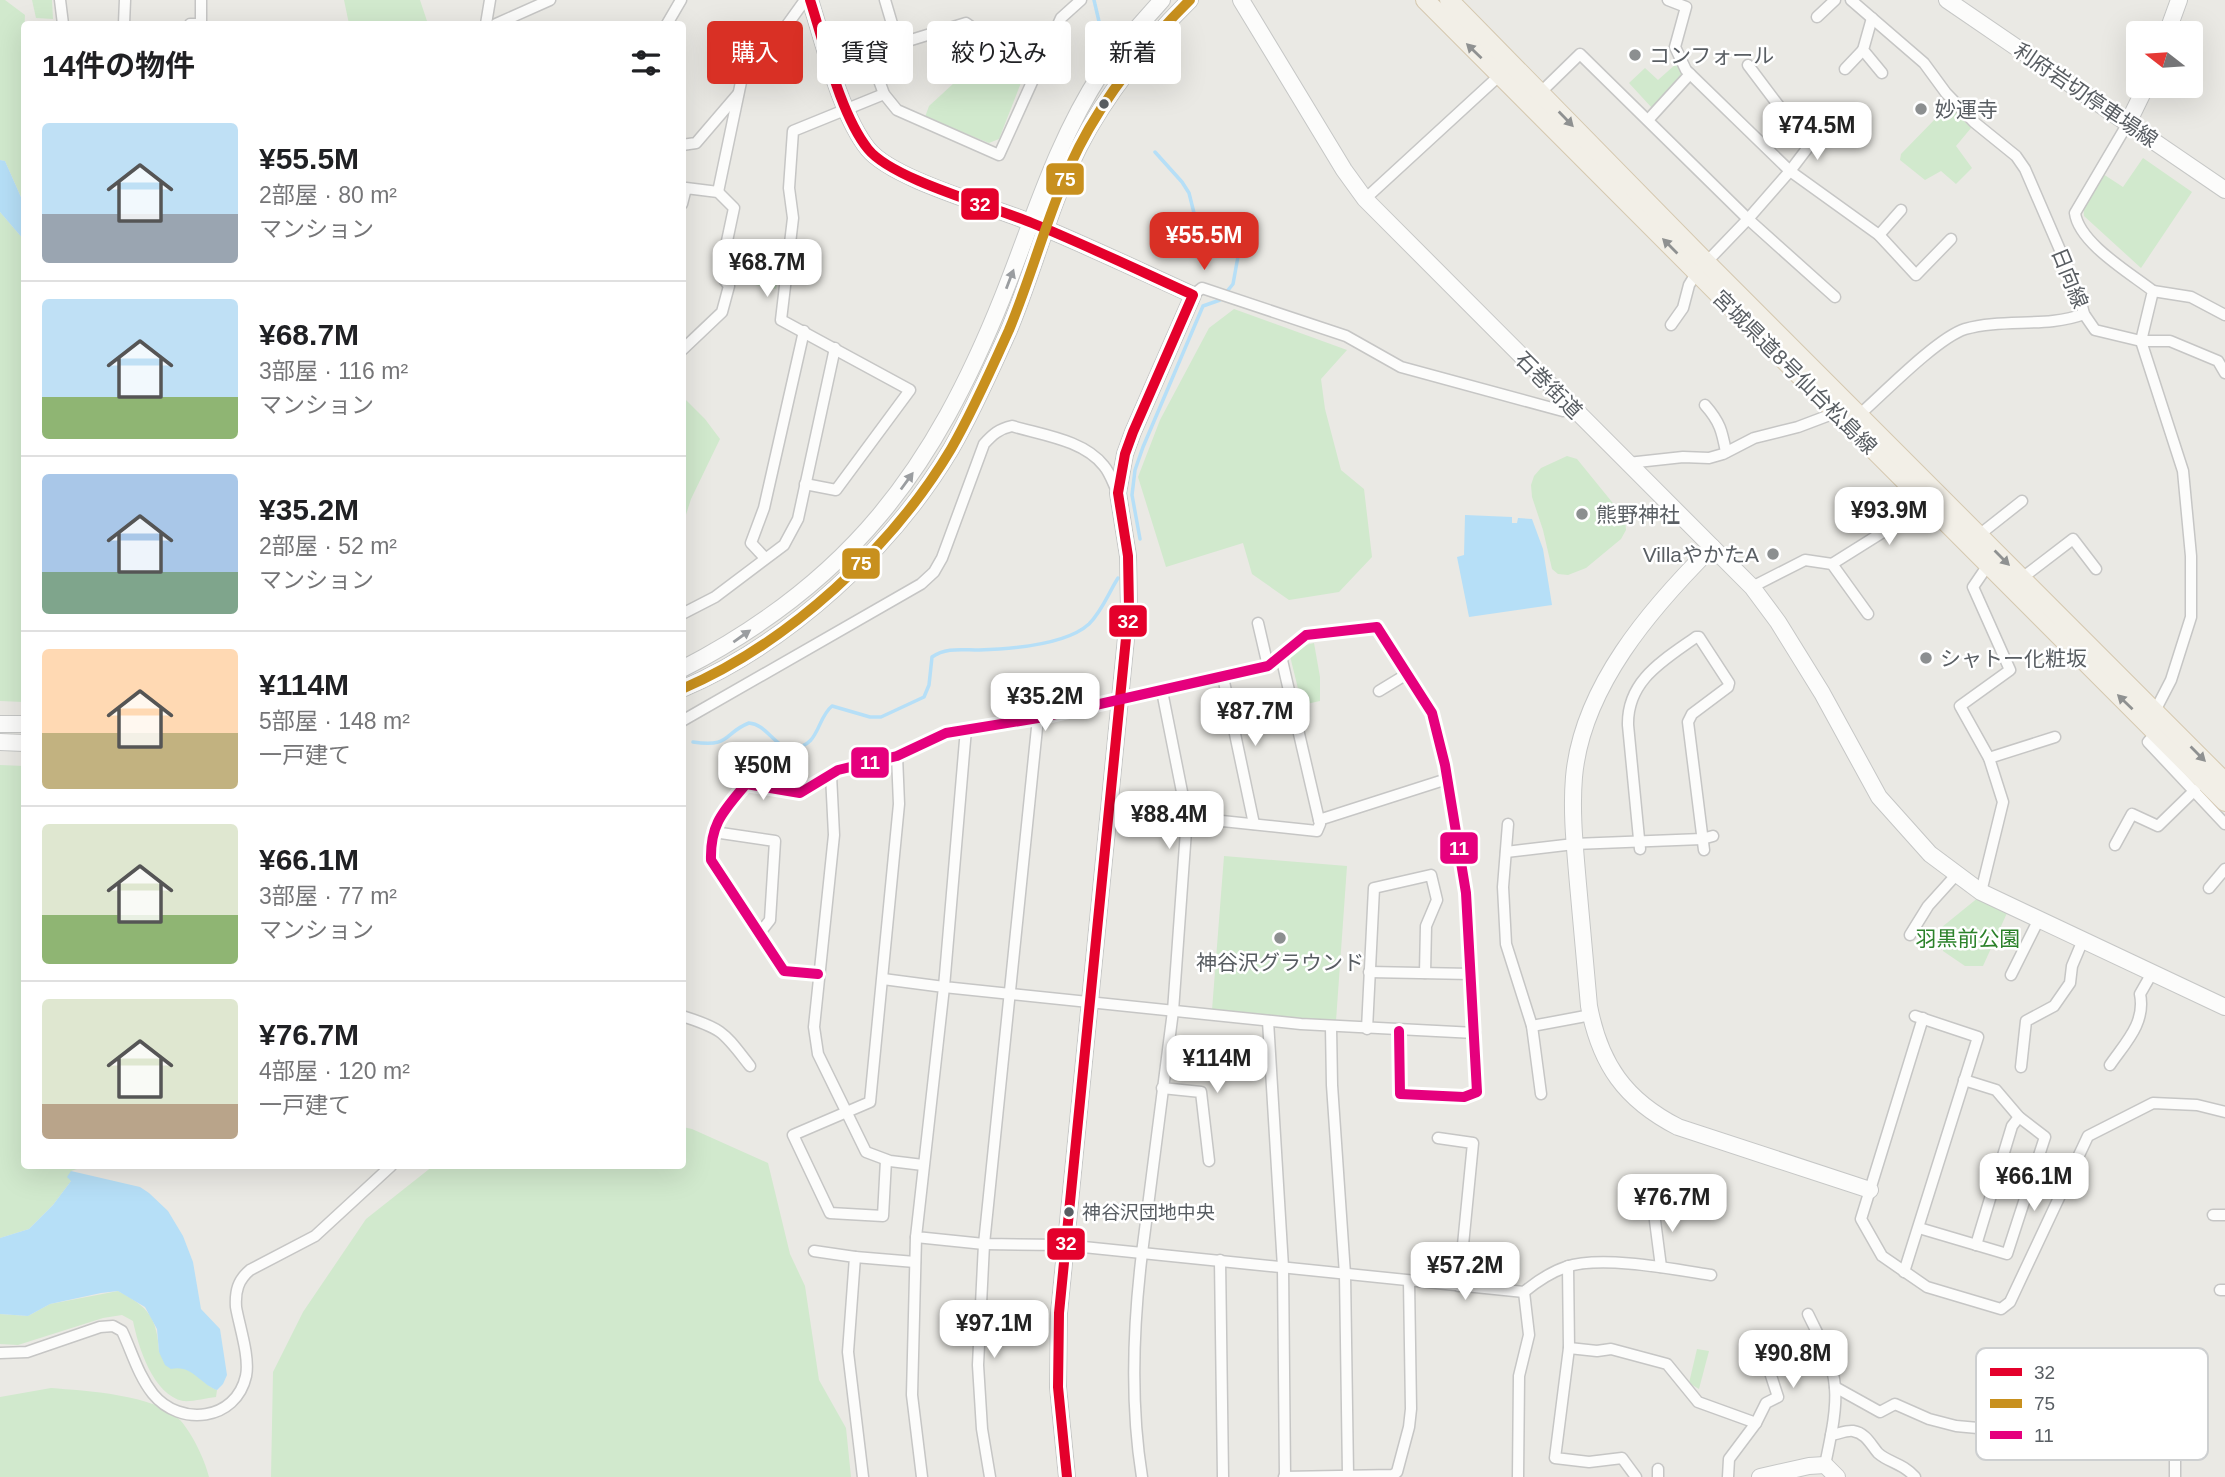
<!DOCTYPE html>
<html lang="ja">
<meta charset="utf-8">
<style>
:root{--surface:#fff;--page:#f2f2f2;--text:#202124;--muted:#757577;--line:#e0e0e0;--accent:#d93025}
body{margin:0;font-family:Arial,"Noto Sans JP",sans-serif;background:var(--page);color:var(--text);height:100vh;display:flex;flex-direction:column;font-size:26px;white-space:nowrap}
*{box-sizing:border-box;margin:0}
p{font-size:23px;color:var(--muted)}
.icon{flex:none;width:38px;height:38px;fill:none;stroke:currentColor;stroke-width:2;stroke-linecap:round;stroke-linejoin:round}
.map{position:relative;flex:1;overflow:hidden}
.sheet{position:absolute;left:21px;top:21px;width:665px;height:1148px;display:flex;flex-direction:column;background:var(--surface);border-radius:7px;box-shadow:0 7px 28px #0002}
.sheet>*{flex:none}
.top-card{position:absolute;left:707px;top:21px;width:665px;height:63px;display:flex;gap:14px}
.needle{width:46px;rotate:287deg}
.controls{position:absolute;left:2126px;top:21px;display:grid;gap:14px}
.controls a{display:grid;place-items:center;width:77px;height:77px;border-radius:7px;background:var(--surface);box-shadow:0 7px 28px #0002;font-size:35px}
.price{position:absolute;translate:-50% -60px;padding:0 16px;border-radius:14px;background:#fff;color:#222;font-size:23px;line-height:46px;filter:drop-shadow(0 2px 4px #0008)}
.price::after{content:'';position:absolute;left:50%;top:42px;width:21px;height:16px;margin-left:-10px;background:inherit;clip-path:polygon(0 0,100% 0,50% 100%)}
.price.current{background:var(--accent);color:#fff}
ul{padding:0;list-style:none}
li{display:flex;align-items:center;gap:21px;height:175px;padding:0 21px}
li+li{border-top:2px solid var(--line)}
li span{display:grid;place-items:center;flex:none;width:196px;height:140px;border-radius:7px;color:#555}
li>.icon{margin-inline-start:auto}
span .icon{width:84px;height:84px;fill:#fffc;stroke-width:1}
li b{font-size:30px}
h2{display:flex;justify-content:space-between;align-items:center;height:84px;padding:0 21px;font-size:30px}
.chip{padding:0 24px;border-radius:7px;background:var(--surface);box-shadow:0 7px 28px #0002;font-size:24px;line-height:63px}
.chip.current{background:var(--accent);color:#fff}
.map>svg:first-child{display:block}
</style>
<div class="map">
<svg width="2225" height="1477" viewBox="0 0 2225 1477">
<rect width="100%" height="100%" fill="#eae9e4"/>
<g fill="#d1e9cd">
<polygon points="0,0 5,0 25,15 23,56 24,57 24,204 5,161 0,160"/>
<polygon points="32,0 52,0 53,19 36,18"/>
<polygon points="344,0 420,0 428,24 349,24"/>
<polygon points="992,48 1026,70 999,139 989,143 925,117 929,106"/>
<polygon points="1676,64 1683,75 1652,108 1629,83 1645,68 1658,80"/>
<polygon points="1952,109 1971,128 1956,146 1972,168 1956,184 1941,171 1925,180 1900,160 1901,154 1939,115"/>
<path d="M2143 158 2192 192 2141 268 2084 216C2082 200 2094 187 2103 174L2123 187Z"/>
<polygon points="0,212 24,240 24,702 0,701"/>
<path d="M776 239 780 267 776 289C759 285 734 285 730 265L754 270 758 268 763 243Z"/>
<polygon points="1234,309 1347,350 1321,379 1325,409 1341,470 1364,489 1372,557 1339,592 1289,600 1252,574 1243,543 1166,567 1138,477 1160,420 1209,328"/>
<polygon points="683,397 705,419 720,439 691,499 683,524"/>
<polygon points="1567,456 1577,459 1625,518 1626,530 1621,539 1586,568 1568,575 1558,574 1552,569 1543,530 1532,497 1531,485 1534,476 1541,468"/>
<polygon points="1314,643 1320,677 1320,701 1302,705 1290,656 1302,646"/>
<polygon points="0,765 24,766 24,1166 86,1166 71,1171 71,1181 53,1205 29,1229 0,1238"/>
<polygon points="1224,856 1347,866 1336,1021 1212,1010"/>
<polygon points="1979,897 2007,913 1983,966 1965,966 1943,951 1942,927"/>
<polygon points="683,1127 692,1129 768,1163 790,1254 805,1286 819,1380 846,1428 851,1477 271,1477 273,1372 303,1312 366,1219 433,1166 682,1166"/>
<path d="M118 1291C149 1307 157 1318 159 1352 170 1361 181 1366 194 1373 202 1378 206 1386 217 1390L216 1397C206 1398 192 1402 183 1401 153 1395 138 1346 133 1321L122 1315 103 1318 18 1345 0 1344V1314L28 1316 50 1304Z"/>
<polygon points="1697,1349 1709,1351 1699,1389 1689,1383"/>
<path d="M51 1388C85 1391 155 1394 180 1420 192 1433 205 1460 209 1477H0V1397Z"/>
</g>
<g fill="#b6dff7">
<polygon points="0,160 5,161 24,204 24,240 0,212"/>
<polygon points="1465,515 1512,517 1512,523 1517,523 1518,518 1532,519 1543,549 1552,605 1469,617 1457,557 1464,555"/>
<path d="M71 1171 140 1187 149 1193 168 1211 183 1236 193 1262 201 1309 220 1329 227 1375 223 1384 217 1390C200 1384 192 1364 171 1369L165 1365 159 1352 157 1329 145 1307 118 1291 101 1293 50 1304 28 1316 0 1314V1238L29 1229 53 1205 71 1181 67 1177Z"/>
</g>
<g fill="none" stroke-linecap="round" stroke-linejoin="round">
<g stroke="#b6dff7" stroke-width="3.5">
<polyline points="1094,0 1101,30"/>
<polyline points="1140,539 1132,495 1135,470 1143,447 1203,306 1220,300 1233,284 1239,251 1230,237 1200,221 1194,213 1189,193 1182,182 1155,152"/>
<path d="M693 742C731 748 723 733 749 723 767 724 774 748 792 748 820 747 816 719 832 706L870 717H881L924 697 929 685 932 657C946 647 962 650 979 650 1009 649 1066 645 1089 624 1102 611 1108 594 1118 578"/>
</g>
<defs>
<g id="street">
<polyline points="60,0 63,24"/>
<polyline points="885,0 898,44"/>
<polyline points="1668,0 1686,7 1675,47 1686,70 1790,171 1879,235 1916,275 1951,239"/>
<polyline points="1851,0 1924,63 1946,93 1974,122 2016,156 2025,169 2079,294 2084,314 2095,330 2141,341 2170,341 2218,361 2225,373"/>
<polyline points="1817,17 1835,0"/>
<polyline points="1872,18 1863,50 1882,73"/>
<polyline points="124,24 125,0"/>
<polyline points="190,24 201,24 201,0"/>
<polyline points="486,24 490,0"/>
<polyline points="496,24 550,0"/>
<polyline points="667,24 681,0"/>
<polyline points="1748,65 1809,146"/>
<polyline points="1845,69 1863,50"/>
<polyline points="1036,72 966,23 869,53 884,94 897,110 999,155 1061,18 1081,0"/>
<polyline points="1540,93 1580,54 1748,219 1835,297"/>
<polyline points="1648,120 1690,74"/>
<path d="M2128 123 2075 213C2079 243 2130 273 2153 291L2141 341"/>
<polyline points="682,145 696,143 738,94"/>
<polyline points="718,192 741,82 751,64 772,46 805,0"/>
<polyline points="1365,199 1500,75"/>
<polyline points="682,204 686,188 718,192 734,208 720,274 729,286 722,312 682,350"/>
<polyline points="1879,235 1901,210"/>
<polyline points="2153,291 2191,297 2225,315"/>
<polyline points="1193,295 1202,288 1346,336 1401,367 1563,411 1572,409"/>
<polyline points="1671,325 1683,308 1689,285 1697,272 1748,219 1790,171 1809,146 1825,134"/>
<polyline points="2141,341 2183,471 2191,556 2191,617 2171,680 2155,711"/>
<path d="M1705 405C1720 422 1722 431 1726 452"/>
<path d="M1859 415C1883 394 1937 338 1965 329 2003 318 2047 328 2084 314"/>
<polyline points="1628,463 1683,457 1709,458 1723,454 1754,438 1798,427 1835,413"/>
<polyline points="805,484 836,490 910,390 781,320 793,218 789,188 793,131 884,94"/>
<polyline points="1979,535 2022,501"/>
<polyline points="765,558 751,543 764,508 804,331"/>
<polyline points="1832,564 1899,522 1924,501"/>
<polyline points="2022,578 2073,539 2096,569"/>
<polyline points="1752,587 1805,560 1832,564 1868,614"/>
<polyline points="682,614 715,597 784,545 798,519 835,348"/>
<polyline points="1258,623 1268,666"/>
<polyline points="1281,656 1319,820 1447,779"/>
<polyline points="1223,677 1254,824"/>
<polyline points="1379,691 1407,674"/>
<path d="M682 721 921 584 934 572 942 558 984 444C993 434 999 429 1012 426 1042 435 1084 440 1104 466 1110 473 1113 483 1117 491"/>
<polyline points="966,729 944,987 1301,1024 1475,1033"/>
<polyline points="2160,729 2148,742 2225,824"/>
<polyline points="1989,758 2055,737"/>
<polyline points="831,775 834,835 814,1027 818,1054 866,1152 890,1161 923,1165"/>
<polyline points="1108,809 1317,831 1320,824 1319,820"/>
<polyline points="1508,824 1503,887 1506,944 1532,1026 1541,1094"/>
<polyline points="714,832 775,841 770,920 759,934"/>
<polyline points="2115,845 2132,814 2158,826 2195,790"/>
<path d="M1640 849 1628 725C1627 680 1664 660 1696 637H1699L1729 683 1728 687 1692 714 1688 722 1704 850"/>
<polyline points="1506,852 1574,844 1702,839 1713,836"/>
<polyline points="2209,888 2225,869"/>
<polyline points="1981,892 2003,802 1989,758 1960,706 2010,670 1973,587 1988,565"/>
<polyline points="1910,935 1928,906 1956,875"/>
<polyline points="1369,972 1471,974"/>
<path d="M818 974 784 971 711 860C710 823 724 811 746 784L800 793 838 770 897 756 946 733 1038 718 1268 666 1306 635 1377 627 1432 713 1445 765 1466 893 1477 1092 1464 1097 1400 1094 1399 1031"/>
<polyline points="2011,975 2039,919"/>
<polyline points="883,979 944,987 916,1237 984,1244 1064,1245 1142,1253 1173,1011 1187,817 1162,691"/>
<path d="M682 1016C724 1029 724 1033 750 1066"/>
<polyline points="1923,1018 1861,1219 1882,1256 1927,1287 2001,1309 2010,1302 2088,1136 2153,1103 2197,1105 2225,1112"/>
<polyline points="1268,1021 1283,1267 1285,1477"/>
<polyline points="1532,1026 1591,1015"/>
<polyline points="1331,1027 1332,1085 1345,1274 1348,1475"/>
<polyline points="1367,1029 1374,888 1431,875 1437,900 1426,926 1425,973"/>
<path d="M2110 1065C2125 1043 2146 1023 2140 994L2152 973"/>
<polyline points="2021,1067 2026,1021 2054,1006 2070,983 2072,966 2083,940"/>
<polyline points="1162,1088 1201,1092 1209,1161"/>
<polyline points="1438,1138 1473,1143 1459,1286"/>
<polyline points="886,1160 883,1216 830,1213 793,1135 870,1102 899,804 897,756"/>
<polyline points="1653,1205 1661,1267"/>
<polyline points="2213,1215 2225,1215"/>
<polyline points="1919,1228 2007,1254 2045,1137 2019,1117 1996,1090 1964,1080"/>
<polyline points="916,1237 912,1395 922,1477"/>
<polyline points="1976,1245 2012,1126 2019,1117"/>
<polyline points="814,1251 855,1257 848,1352 863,1477"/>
<polyline points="855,1257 915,1262"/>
<polyline points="1220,1260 1223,1477"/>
<polyline points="1568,1266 1569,1348 1555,1458 1589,1462 1622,1458 1636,1477"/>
<polyline points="1904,1272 1978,1037 1915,1016"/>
<polyline points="2220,1290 2225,1290"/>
<path d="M1808 1314C1819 1337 1833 1361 1835 1387 1837 1412 1830 1440 1825 1465"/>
<polyline points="1569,1348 1597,1351 1611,1349 1667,1364 1698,1402 1756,1423 1729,1459 1728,1477"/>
<path d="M0 1353 27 1352 100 1327 113 1326 122 1331C132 1352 138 1375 153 1394 180 1427 236 1421 246 1376 250 1357 239 1325 236 1307 235 1291 238 1280 250 1270L315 1236 391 1166"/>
<polyline points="1835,1387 1880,1412 1895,1404 1929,1419 1956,1426 2175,1446 2175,1477"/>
<polyline points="1756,1423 1766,1403 1778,1397 1762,1348"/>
<path d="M1831 1435C1838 1434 1847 1430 1853 1431 1866 1433 1871 1445 1878 1453 1889 1463 1903 1463 1915 1477"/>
<polyline points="990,1477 982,1429 978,1365 984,1244 1038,718"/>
<path d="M1142 1477C1130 1403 1133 1327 1142 1253L1524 1292C1536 1282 1551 1272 1566 1267 1601 1255 1673 1269 1711 1275"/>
<polyline points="1284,1477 1393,1475 1397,1472 1409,1427 1411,1409 1409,1281"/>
<polyline points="1518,1477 1519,1376 1529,1335 1524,1292"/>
<polyline points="1658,1477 1658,1469"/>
</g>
<g id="secondary">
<path d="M810 0C824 43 840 114 868 149 893 180 992 206 1032 223 1086 245 1140 271 1193 295L1133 432 1125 454 1118 493 1128 556 1129 608 1059 1313 1058 1387 1067 1477"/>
<polyline points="1241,0 1344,170 1365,199 1752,587 1778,622 1822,693 1879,797 1930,854 1981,892 2225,1007"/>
<polyline points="1947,0 2225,190"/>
<polyline points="2167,33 2179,0"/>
<polyline points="2128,123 2146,86"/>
<path d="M1712 547C1651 608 1582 687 1574 777 1571 813 1575 848 1578 884 1582 925 1585 965 1589 1006 1600 1064 1625 1100 1678 1127L1870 1190"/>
<path d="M682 669C851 582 934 469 1003 296 1033 221 1056 142 1101 73 1119 47 1141 24 1162 0"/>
<path d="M682 689C789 643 892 548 951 449 973 411 991 370 1009 330 1034 270 1050 205 1079 147 1105 96 1149 40 1190 0"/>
<polyline points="0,724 24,724"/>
<polyline points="0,742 24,743"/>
<polyline points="1760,1477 1809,1466 1825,1465 1837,1477"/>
</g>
<g id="primary">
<polyline points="1425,0 2225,802"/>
<polyline points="1449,0 1706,262 2225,782"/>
</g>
</defs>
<use href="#street" stroke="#c6c6c5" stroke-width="13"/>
<use href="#secondary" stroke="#c6c7c6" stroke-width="18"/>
<use href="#primary" stroke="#d5c8af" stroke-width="20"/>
<use href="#street" stroke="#fcfcfb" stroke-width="10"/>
<use href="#secondary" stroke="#fcfcfb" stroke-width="16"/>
<use href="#primary" stroke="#f2efe7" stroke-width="18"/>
<defs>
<path id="bus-1" d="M810 0C824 43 840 114 868 149 893 180 992 206 1032 223 1086 245 1140 271 1193 295L1133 432 1125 454 1118 493 1128 556 1129 608 1059 1313 1058 1387 1067 1477"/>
<path id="bus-2" d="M682 689C789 643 892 548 951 449 973 411 991 370 1009 330 1034 270 1050 205 1079 147 1105 96 1149 40 1190 0"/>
<path id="bus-3" d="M818 974 784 971 711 860C710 823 724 811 746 784L800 793 838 770 897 756 946 733 1038 718 1268 666 1306 635 1377 627 1432 713 1445 765 1466 893 1477 1092 1464 1097 1400 1094 1399 1031"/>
</defs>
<use href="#bus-1" stroke="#fff" stroke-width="16"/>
<use href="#bus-2" stroke="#fff" stroke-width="16"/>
<use href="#bus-3" stroke="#fff" stroke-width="16"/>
<use href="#bus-1" stroke="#e4002b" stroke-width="10"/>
<use href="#bus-2" stroke="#c8901e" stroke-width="10"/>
<use href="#bus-3" stroke="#e5007d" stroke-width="10"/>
</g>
<defs><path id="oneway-solid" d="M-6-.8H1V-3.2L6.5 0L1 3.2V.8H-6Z" transform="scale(1.75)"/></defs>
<g fill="#8f9191">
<use href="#oneway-solid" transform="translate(1474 51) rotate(-136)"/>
<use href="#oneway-solid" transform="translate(1566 119) rotate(46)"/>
<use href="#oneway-solid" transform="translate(1670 246) rotate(-135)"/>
<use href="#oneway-solid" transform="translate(2002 558) rotate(45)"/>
<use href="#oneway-solid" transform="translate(2125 702) rotate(-136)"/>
<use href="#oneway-solid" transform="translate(2198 754) rotate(45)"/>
</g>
<g fill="#9a9da0">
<use href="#oneway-solid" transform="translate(1010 279) rotate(-69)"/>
<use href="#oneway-solid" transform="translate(907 481) rotate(-54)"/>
<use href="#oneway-solid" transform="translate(742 636) rotate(-35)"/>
</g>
<g fill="#8c8f90" stroke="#fff" stroke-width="2.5">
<circle cx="1635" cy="55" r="7"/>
<circle cx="1921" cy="109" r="7"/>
<circle cx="1582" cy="514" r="7"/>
<circle cx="1773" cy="554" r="7"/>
<circle cx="1926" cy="658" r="7"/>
<circle cx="1280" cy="938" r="7"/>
</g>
<g fill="#595e63" stroke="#fff" stroke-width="2.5">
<circle cx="1104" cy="104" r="6"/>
<circle cx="1069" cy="1212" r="6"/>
</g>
<g text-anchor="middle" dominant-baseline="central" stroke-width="5" stroke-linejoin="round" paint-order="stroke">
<g font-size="19" fill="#595e63" stroke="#fff" text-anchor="start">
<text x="1082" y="1212">神谷沢団地中央</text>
</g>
<g font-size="21" fill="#595e63" stroke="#fff" text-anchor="start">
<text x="1649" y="55">コンフォール</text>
<text x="1935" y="109">妙運寺</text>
<text x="1596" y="514">熊野神社</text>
<text x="1759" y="554" text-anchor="end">VillaやかたA</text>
<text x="1940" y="658">シャトー化粧坂</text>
<text x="1280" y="962" text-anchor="middle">神谷沢グラウンド</text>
</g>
<g font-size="21" fill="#595e63" stroke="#fff">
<text transform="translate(2086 95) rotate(34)">利府岩切停車場線</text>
<text transform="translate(2070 278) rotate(68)">日向線</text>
<text transform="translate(1795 372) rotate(45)">宮城県道8号仙台松島線</text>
<text transform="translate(1549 385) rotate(45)">石巻街道</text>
</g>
<g font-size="21" fill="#2c822a" stroke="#fff">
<text x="1968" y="938">羽黒前公園</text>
</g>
</g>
<rect x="1976" y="1348" width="232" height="112" rx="10" fill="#fff" stroke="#cdcfd0" stroke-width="2"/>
<rect x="1990" y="1368" width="32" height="8" fill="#e4002b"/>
<rect x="1990" y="1399" width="32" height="9" fill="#c8901e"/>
<rect x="1990" y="1431" width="32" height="8" fill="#e5007d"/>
<g font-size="19" fill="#595e63">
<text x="2034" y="1379">32</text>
<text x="2034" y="1410">75</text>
<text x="2034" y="1442">11</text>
</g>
<g stroke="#fff" stroke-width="2.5">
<rect x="1045" y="162" width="40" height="34" rx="7" fill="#c8901e"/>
<rect x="960" y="187" width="40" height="34" rx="7" fill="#e4002b"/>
<rect x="841" y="547" width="40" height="33" rx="7" fill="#c8901e"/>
<rect x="1108" y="604" width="40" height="34" rx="7" fill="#e4002b"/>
<rect x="850" y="746" width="40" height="33" rx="7" fill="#e5007d"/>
<rect x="1439" y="831" width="40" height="34" rx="7" fill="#e5007d"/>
<rect x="1046" y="1227" width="40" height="34" rx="7" fill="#e4002b"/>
</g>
<g font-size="19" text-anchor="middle" font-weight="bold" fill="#fff">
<text x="1065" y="186">75</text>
<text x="980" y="211">32</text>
<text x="861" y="570">75</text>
<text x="1128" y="628">32</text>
<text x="870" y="769">11</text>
<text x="1459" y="855">11</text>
<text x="1066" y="1250">32</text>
</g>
</svg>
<div class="controls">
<a><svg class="needle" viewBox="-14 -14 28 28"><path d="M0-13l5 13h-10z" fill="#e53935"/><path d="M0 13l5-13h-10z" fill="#757577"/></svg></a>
</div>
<b class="price" style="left:1817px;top:162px">¥74.5M</b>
<b class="price current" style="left:1204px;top:272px">¥55.5M</b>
<b class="price" style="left:767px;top:299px">¥68.7M</b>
<b class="price" style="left:1889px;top:547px">¥93.9M</b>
<b class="price" style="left:1045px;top:733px">¥35.2M</b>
<b class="price" style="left:1255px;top:748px">¥87.7M</b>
<b class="price" style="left:763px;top:802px">¥50M</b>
<b class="price" style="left:1169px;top:851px">¥88.4M</b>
<b class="price" style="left:1217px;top:1095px">¥114M</b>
<b class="price" style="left:2034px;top:1213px">¥66.1M</b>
<b class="price" style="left:1672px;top:1234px">¥76.7M</b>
<b class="price" style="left:1465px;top:1302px">¥57.2M</b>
<b class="price" style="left:994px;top:1360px">¥97.1M</b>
<b class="price" style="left:1793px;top:1390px">¥90.8M</b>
<div class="top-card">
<a class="chip current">購入</a>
<a class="chip">賃貸</a>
<a class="chip">絞り込み</a>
<a class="chip">新着</a>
</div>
<section class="sheet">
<h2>14件の物件<svg class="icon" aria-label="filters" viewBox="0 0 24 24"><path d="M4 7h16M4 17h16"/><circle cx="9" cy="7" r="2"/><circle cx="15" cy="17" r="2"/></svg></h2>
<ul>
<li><span style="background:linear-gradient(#bfe0f5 65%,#9aa5b1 0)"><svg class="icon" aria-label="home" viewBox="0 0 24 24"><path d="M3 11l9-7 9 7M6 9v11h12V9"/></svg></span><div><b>¥55.5M</b><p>2部屋 · 80 m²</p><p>マンション</p></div></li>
<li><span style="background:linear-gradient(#bfe0f5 70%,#8fb573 0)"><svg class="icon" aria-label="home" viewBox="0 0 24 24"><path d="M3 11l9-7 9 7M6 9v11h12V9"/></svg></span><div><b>¥68.7M</b><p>3部屋 · 116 m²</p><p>マンション</p></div></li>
<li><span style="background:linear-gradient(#a9c7e8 70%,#7fa58c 0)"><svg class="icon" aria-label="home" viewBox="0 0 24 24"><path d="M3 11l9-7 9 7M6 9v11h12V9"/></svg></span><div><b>¥35.2M</b><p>2部屋 · 52 m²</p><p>マンション</p></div></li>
<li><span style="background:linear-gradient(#ffd9b3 60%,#c2b280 0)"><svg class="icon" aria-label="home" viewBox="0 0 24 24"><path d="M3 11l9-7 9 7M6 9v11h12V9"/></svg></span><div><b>¥114M</b><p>5部屋 · 148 m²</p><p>一戸建て</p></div></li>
<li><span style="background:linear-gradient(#dfe7d0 65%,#8fb573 0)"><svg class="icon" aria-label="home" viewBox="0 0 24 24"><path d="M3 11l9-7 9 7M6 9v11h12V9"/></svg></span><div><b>¥66.1M</b><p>3部屋 · 77 m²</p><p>マンション</p></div></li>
<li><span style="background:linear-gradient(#dfe7d0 75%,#b9a48a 0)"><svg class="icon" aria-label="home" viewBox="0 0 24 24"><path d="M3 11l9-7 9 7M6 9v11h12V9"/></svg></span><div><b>¥76.7M</b><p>4部屋 · 120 m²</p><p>一戸建て</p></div></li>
</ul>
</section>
</div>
